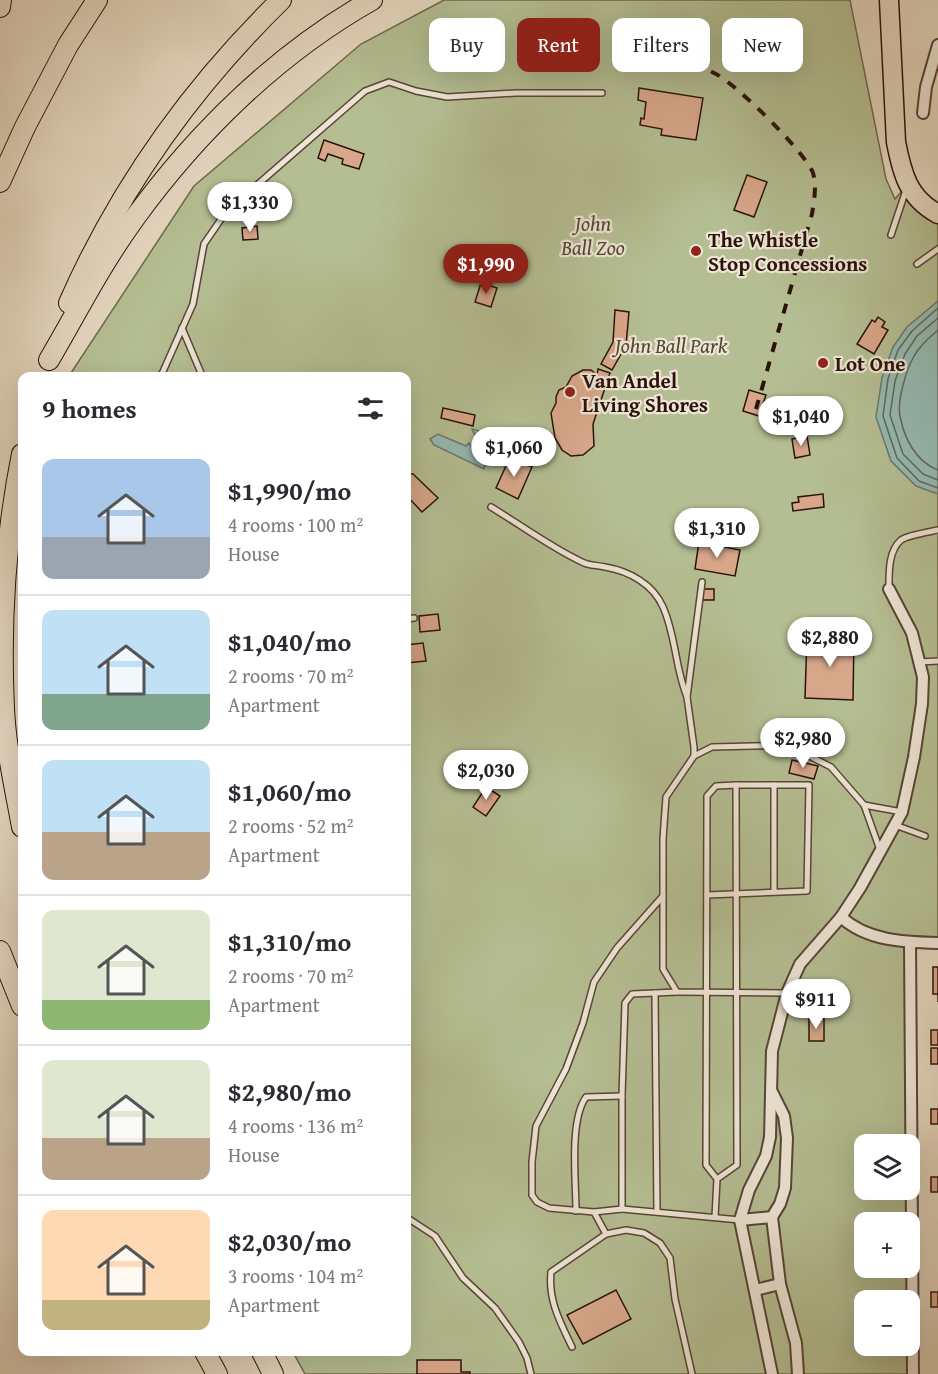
<!DOCTYPE html>
<meta charset="utf-8">
<style>
:root{--surface:#fff;--page:#f2f2f3;--text:#2b2b33;--muted:#7c7c81;--line:#e1e1e2;--accent:#8f2418}
body{margin:0;font-family:"Gentium Book Plus",serif;background:var(--page);color:var(--text);height:100vh;display:flex;flex-direction:column;font-size:22px;white-space:nowrap}
*{box-sizing:border-box;margin:0}
p{font-size:20px;color:var(--muted)}
.icon{flex:none;width:33px;height:33px;fill:none;stroke:currentColor;stroke-width:2;stroke-linecap:round;stroke-linejoin:round}
.map{position:relative;flex:1;overflow:hidden}
.drawer{position:absolute;left:18px;top:372px;width:393px;height:984px;display:flex;flex-direction:column;background:var(--surface);border-radius:12px;box-shadow:0 6px 24px #0002}
.drawer>*{flex:none}
.banner{position:absolute;left:429px;top:18px;width:418px;height:54px;display:flex;gap:12px}
.tools{position:absolute;left:854px;top:1134px;display:grid;gap:12px}
.tools a{display:grid;place-items:center;width:66px;height:66px;border-radius:12px;background:var(--surface);box-shadow:0 6px 24px #0002;font-size:30px}
.price{position:absolute;translate:-50% -51px;padding:0 14px;border-radius:21px;background:#fff;color:#222;font-size:20px;line-height:39px;filter:drop-shadow(0 2px 3px #0008)}
.price::after{content:'';position:absolute;left:50%;top:36px;width:18px;height:14px;margin-left:-9px;background:inherit;clip-path:polygon(0 0,100% 0,50% 100%)}
.price.on{background:var(--accent);color:#fff}
ul{padding:0;list-style:none}
li{display:flex;align-items:center;gap:18px;height:150px;padding:0 24px}
li+li{border-top:2px solid var(--line)}
li span{display:grid;place-items:center;flex:none;width:168px;height:120px;border-radius:12px;color:#555}
li>.icon{margin-inline-start:auto}
span .icon{width:72px;height:72px;fill:#fffc;stroke-width:1}
li b{font-size:26px}
h2{display:flex;justify-content:space-between;align-items:center;height:72px;padding:0 24px;font-size:26px}
.pill{padding:0 21px;border-radius:12px;background:var(--surface);box-shadow:0 6px 24px #0002;font-size:21px;line-height:54px}
.pill.on{background:var(--accent);color:#fff}
.map>svg:first-child{display:block}
</style>
<div class="map">
<svg width="938" height="1374" viewBox="0 0 938 1374">
<rect width="100%" height="100%" fill="#e4d7bf"/>
<filter id="stains"><feTurbulence type="fractalNoise" baseFrequency=".00333" numOctaves="4"/><feColorMatrix values="0 0 0 0 .2 0 0 0 0 .09 0 0 0 0 .02 0 0 0 .5 -.17"/></filter>
<radialGradient id="worn" r=".72"><stop offset=".6" stop-color="#630" stop-opacity="0"/><stop offset="1" stop-color="#630" stop-opacity=".3"/></radialGradient>
<path fill="#b4be92" stroke="#70684e" stroke-width="1.5" fill-rule="evenodd" d="M444 0H850L886 179 895 199 907 185 938 214V943L910 942 913 1374H305L293 1352H406V376H69L194 186 361 44ZM864 1144H909V1190H864ZM864 1222H909V1268H864ZM864 1300H909V1346H864Z"/>
<g fill="#95bab2" stroke="#6b776f" stroke-width="1.5">
<polygon points="938,301 938,494 916,486 891,461 876,417 882,378 893,347 907,327"/>
<path d="M472 429 495 435 500 440 495 465H485L484 469 434 445 430 439 438 434 466 446 469 443 473 449 482 452 487 449C485 441 475 439 472 429Z"/>
</g>
<g fill="none" stroke-linecap="round" stroke-linejoin="round">
<g stroke="#60665e" stroke-width="1.5">
<polyline points="938,308 912,331 898,350 888,379 883,416 897,458 919,481 938,488"/>
<polyline points="938,318 917,336 905,354 895,381 890,415 903,454 923,474 938,480"/>
<path d="M938 330C929 338 919 346 913 358 906 371 897 401 900 416 904 438 916 462 938 470"/>
</g>
</g>
<g fill="#d8a78a" stroke="#2b130a" stroke-width="1.5">
<polygon points="656,45 675,52 671,62 652,55"/>
<polygon points="639,88 703,98 696,140 661,135 662,129 640,125 641,118 644,119 646,102 638,100"/>
<polygon points="324,140 364,154 359,169 342,164 343,159 328,154 325,161 318,158"/>
<polygon points="747,175 767,182 754,217 734,210"/>
<polygon points="257,226 258,239 243,240 242,228"/>
<polygon points="481,283 497,288 491,307 475,302"/>
<polygon points="615,310 629,312 626,345 612,370 601,364 613,342"/>
<polygon points="878,317 885,322 882,327 888,330 874,354 857,344 872,320 875,322"/>
<polygon points="598,369 610,373 593,424 594,446 583,455 571,456 562,450 555,438 551,413 556,403 556,397 559,390 566,387 572,376 583,370 591,370 597,375"/>
<polygon points="749,390 766,395 759,416 743,411"/>
<polygon points="443,408 475,415 473,426 441,418"/>
<polygon points="807,436 810,455 795,458 792,439"/>
<polygon points="510,457 532,467 518,499 496,488"/>
<polygon points="406,474 413,474 438,498 422,512 406,495"/>
<polygon points="823,494 824,507 793,511 792,503 799,502 798,497"/>
<polygon points="699,542 740,550 735,576 695,569"/>
<rect x="703" y="589" width="11" height="11"/>
<polygon points="438,614 440,630 420,632 419,616"/>
<polygon points="807,636 854,638 853,700 805,698"/>
<polygon points="423,643 426,661 406,663 406,645"/>
<polygon points="792,760 818,766 814,779 789,773"/>
<polygon points="486,787 500,796 486,816 473,807"/>
<polygon points="933,967 938,967 938,1002 938,994 933,994"/>
<rect x="809" y="1018" width="15" height="23"/>
<rect x="931" y="1030" width="7" height="15"/>
<rect x="931" y="1048" width="7" height="16"/>
<rect x="931" y="1109" width="7" height="15"/>
<rect x="931" y="1177" width="7" height="15"/>
<polygon points="616,1290 631,1319 583,1344 567,1315"/>
<rect x="931" y="1292" width="7" height="15"/>
<polygon points="417,1360 461,1360 461,1372 470,1372 470,1374 417,1374"/>
</g>
<g fill="none" stroke-linecap="round" stroke-linejoin="round">
<defs>
<g id="service">
<polyline points="891,235 906,190"/>
<polyline points="917,264 938,249"/>
<polyline points="182,328 201,373"/>
<polyline points="161,376 193,304 204,244 226,212 365,91 389,82 416,91 447,97 516,93 602,93"/>
<path d="M491 507C521 525 550 547 582 562 589 566 597 565 605 567 629 571 653 584 663 607 676 636 675 668 687 697"/>
<path d="M889 589C889 574 888 551 901 540 908 535 929 532 938 530"/>
<polyline points="406,619 414,618"/>
<polyline points="919,662 938,661"/>
<polyline points="694,756 694,747 687,697 702,582"/>
<polyline points="774,785 774,892"/>
<polyline points="864,805 880,850"/>
<polyline points="895,825 925,836"/>
<polyline points="707,895 807,891 809,785 736,785"/>
<polyline points="663,896 663,969 677,992 787,993"/>
<polyline points="655,993 657,1212"/>
<polyline points="622,1209 740,1220"/>
<path d="M576 1211C576 1181 569 1121 586 1097L622 1096"/>
<polyline points="594,1212 622,1209 622,1096 625,1003 632,994 677,992"/>
<polyline points="406,1217 435,1236 463,1278 495,1308 519,1342 527,1358 531,1374"/>
<polyline points="715,1217 717,1179 706,1165 707,796 716,786 736,785 737,1165 717,1179"/>
<polyline points="606,1234 594,1212 549,1208 537,1202 532,1195 532,1162 536,1126 566,1069 583,1023 594,982 617,948 663,896 663,839 666,797 694,756 712,747 788,745 831,767 864,805 902,812"/>
<path d="M572 1347C560 1322 548 1300 551 1272L606 1234 626 1230 644 1233 660 1243 670 1258 675 1299 692 1374"/>
</g>
<g id="minor">
<polyline points="923,113 926,87 938,45"/>
<path d="M889 589 912 633 923 677 922 704 914 757 902 812 860 888 841 917C867 941 904 942 938 943"/>
<polyline points="910,942 913,1374"/>
<polyline points="772,1092 784,1116 787,1138 785,1188 780,1204 772,1217 780,1284 796,1343 798,1374"/>
<polyline points="740,1220 772,1217"/>
<polyline points="755,1290 780,1284"/>
<polyline points="772,1374 740,1220 749,1190 766,1156 770,1137 772,1051 787,993 800,964 841,917"/>
</g>
<path id="primary" d="M889 0 896 142C902 173 908 198 938 214"/>
<g id="motorway">
<polyline points="0,7 1,0"/>
<polyline points="0,182 25,127 68,45 97,0"/>
<path d="M69 303C120 187 190 89 281 0"/>
<path d="M49 360C77 312 102 263 134 219 197 132 278 53 372 0"/>
<path d="M22 454C5 539 0 623 4 709 6 749 15 788 22 827"/>
<polyline points="0,951 22,1006"/>
<polyline points="205,1352 217,1374"/>
<polyline points="262,1352 273,1374"/>
</g>
</defs>
<use href="#service" stroke="#594437" stroke-width="8"/>
<use href="#minor" stroke="#594437" stroke-width="14"/>
<use href="#primary" stroke="#2b130a" stroke-width="21"/>
<use href="#motorway" stroke="#2b130a" stroke-width="22"/>
<use href="#service" stroke="#ede5d5" stroke-width="5"/>
<use href="#minor" stroke="#ede5d5" stroke-width="10"/>
<use href="#primary" stroke="#e4d7bf" stroke-width="18"/>
<use href="#motorway" stroke="#e4d7bf" stroke-width="20"/>
<path stroke="#2b130a" stroke-width="4" stroke-dasharray="10 10" stroke-linecap="butt" d="M655 50C676 57 697 64 716 74 736 84 806 153 813 173 817 186 814 201 812 214L756 409"/>
</g>
<g fill="#8f2418" stroke="#ede5d5" stroke-width="2">
<circle cx="696" cy="251" r="6"/>
<circle cx="823" cy="363" r="6"/>
<circle cx="570" cy="392" r="6"/>
</g>
<g text-anchor="middle" dominant-baseline="central" stroke-width="4.5" stroke-linejoin="round" paint-order="stroke">
<g font-size="21" font-style="italic" fill="#544633" stroke="#ede5d5">
<text x="593" y="223">John<tspan x="593" dy="24">Ball Zoo</tspan></text>
<text x="671" y="345">John Ball Park</text>
</g>
<g font-size="21" font-weight="bold" fill="#2b130a" stroke="#ede5d5" text-anchor="start">
<text x="708" y="239">The Whistle<tspan x="708" dy="24">Stop Concessions</tspan></text>
<text x="835" y="363">Lot One</text>
<text x="582" y="380">Van Andel<tspan x="582" dy="24">Living Shores</tspan></text>
</g>
</g>
<rect width="100%" height="100%" filter="url(#stains)"/>
<rect width="100%" height="100%" fill="url(#worn)"/>
</svg>
<div class="tools">
<a><svg class="icon" aria-label="layers" viewBox="0 0 24 24"><path d="M12 4l9 5-9 5-9-5zM3 14l9 5 9-5"/></svg></a>
<a>+</a>
<a>−</a>
</div>
<b class="price" style="left:250px;top:233px">$1,330</b>
<b class="price on" style="left:486px;top:295px">$1,990</b>
<b class="price" style="left:801px;top:447px">$1,040</b>
<b class="price" style="left:514px;top:478px">$1,060</b>
<b class="price" style="left:717px;top:559px">$1,310</b>
<b class="price" style="left:830px;top:668px">$2,880</b>
<b class="price" style="left:803px;top:769px">$2,980</b>
<b class="price" style="left:486px;top:801px">$2,030</b>
<b class="price" style="left:816px;top:1030px">$911</b>
<div class="banner">
<a class="pill">Buy</a>
<a class="pill on">Rent</a>
<a class="pill">Filters</a>
<a class="pill">New</a>
</div>
<section class="drawer">
<h2>9 homes<svg class="icon" aria-label="filters" viewBox="0 0 24 24"><path d="M4 7h16M4 17h16"/><circle cx="9" cy="7" r="2"/><circle cx="15" cy="17" r="2"/></svg></h2>
<ul>
<li><span style="background:linear-gradient(#a9c7e8 65%,#9aa5b1 0)"><svg class="icon" aria-label="home" viewBox="0 0 24 24"><path d="M3 11l9-7 9 7M6 9v11h12V9"/></svg></span><div><b>$1,990/mo</b><p>4 rooms · 100 m²</p><p>House</p></div></li>
<li><span style="background:linear-gradient(#bfe0f5 70%,#7fa58c 0)"><svg class="icon" aria-label="home" viewBox="0 0 24 24"><path d="M3 11l9-7 9 7M6 9v11h12V9"/></svg></span><div><b>$1,040/mo</b><p>2 rooms · 70 m²</p><p>Apartment</p></div></li>
<li><span style="background:linear-gradient(#bfe0f5 60%,#b9a48a 0)"><svg class="icon" aria-label="home" viewBox="0 0 24 24"><path d="M3 11l9-7 9 7M6 9v11h12V9"/></svg></span><div><b>$1,060/mo</b><p>2 rooms · 52 m²</p><p>Apartment</p></div></li>
<li><span style="background:linear-gradient(#dfe7d0 75%,#8fb573 0)"><svg class="icon" aria-label="home" viewBox="0 0 24 24"><path d="M3 11l9-7 9 7M6 9v11h12V9"/></svg></span><div><b>$1,310/mo</b><p>2 rooms · 70 m²</p><p>Apartment</p></div></li>
<li><span style="background:linear-gradient(#dfe7d0 65%,#b9a48a 0)"><svg class="icon" aria-label="home" viewBox="0 0 24 24"><path d="M3 11l9-7 9 7M6 9v11h12V9"/></svg></span><div><b>$2,980/mo</b><p>4 rooms · 136 m²</p><p>House</p></div></li>
<li><span style="background:linear-gradient(#ffd9b3 75%,#c2b280 0)"><svg class="icon" aria-label="home" viewBox="0 0 24 24"><path d="M3 11l9-7 9 7M6 9v11h12V9"/></svg></span><div><b>$2,030/mo</b><p>3 rooms · 104 m²</p><p>Apartment</p></div></li>
</ul>
</section>
</div>
